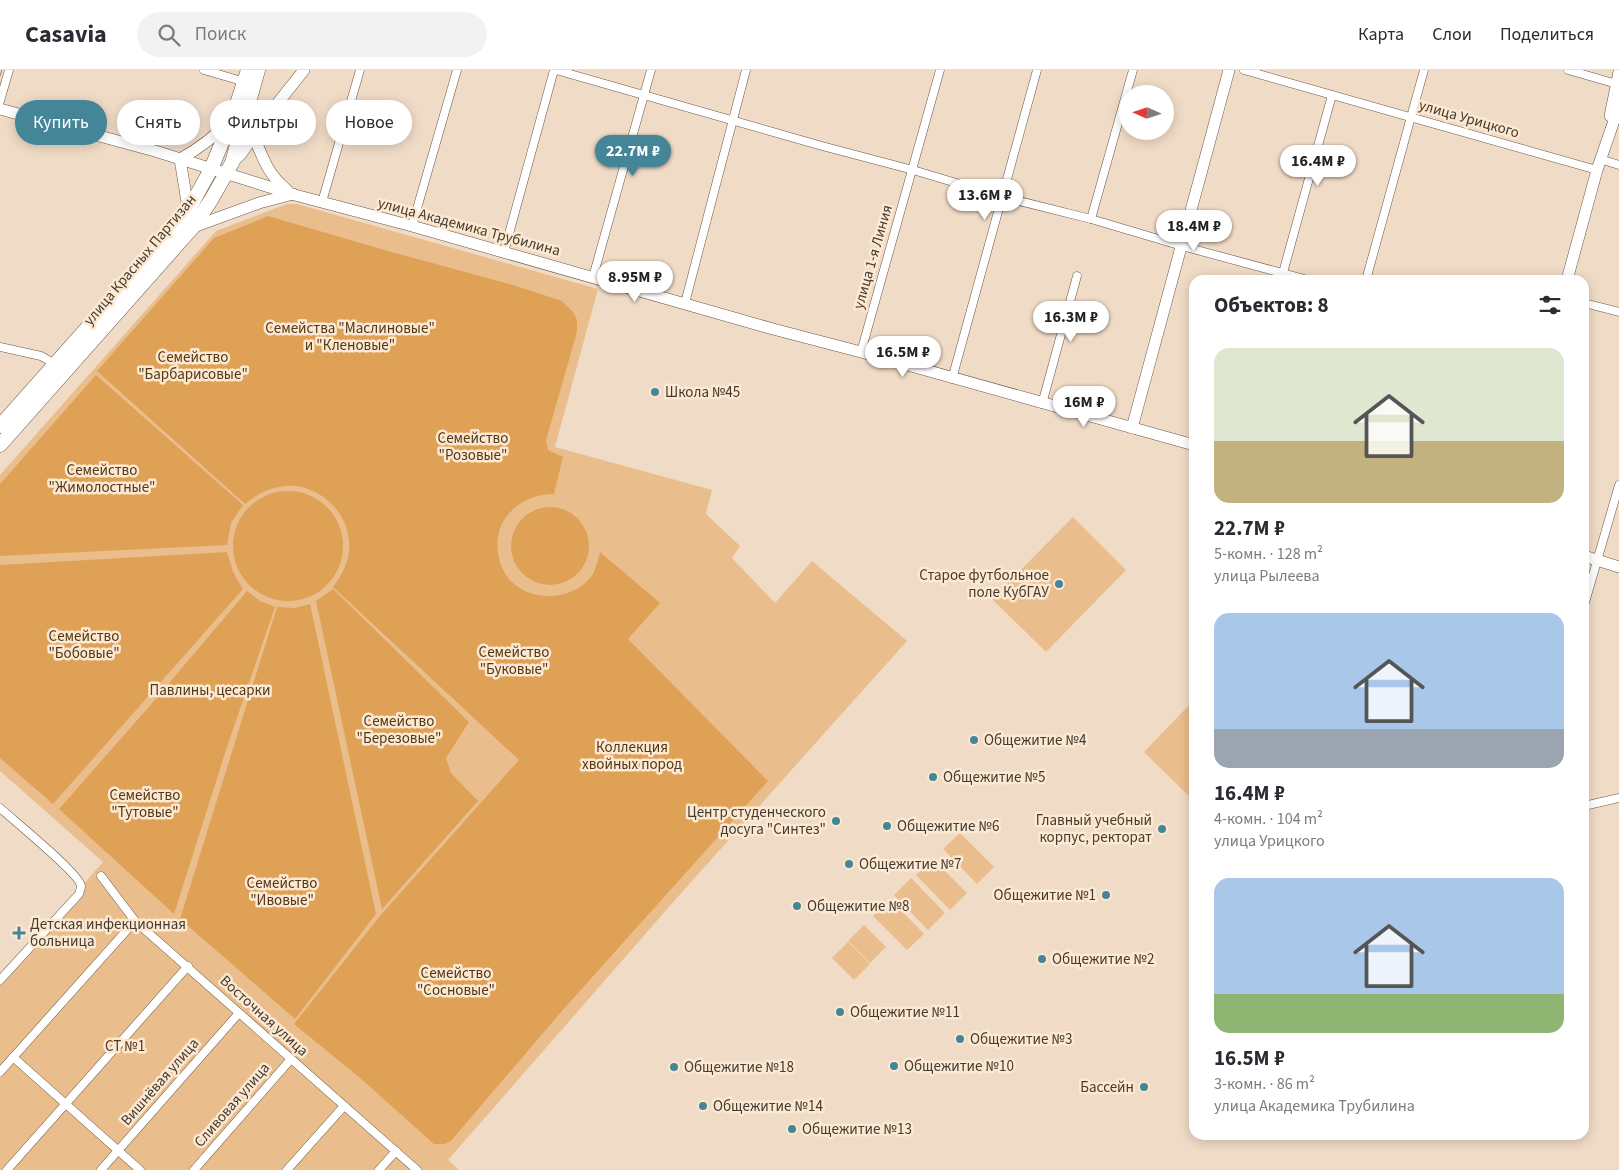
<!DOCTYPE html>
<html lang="ru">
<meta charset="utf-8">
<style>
:root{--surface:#fff;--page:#f2f2f3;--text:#2b2b33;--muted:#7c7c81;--line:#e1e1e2;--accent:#448597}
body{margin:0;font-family:"Source Sans 3",sans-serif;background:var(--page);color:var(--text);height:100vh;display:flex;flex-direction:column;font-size:19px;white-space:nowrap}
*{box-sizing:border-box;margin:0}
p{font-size:16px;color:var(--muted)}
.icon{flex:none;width:28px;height:28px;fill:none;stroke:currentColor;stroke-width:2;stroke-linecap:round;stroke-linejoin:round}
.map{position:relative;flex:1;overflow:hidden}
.details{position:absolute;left:1189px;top:205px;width:400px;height:865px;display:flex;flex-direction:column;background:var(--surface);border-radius:15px;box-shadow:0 2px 12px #0003}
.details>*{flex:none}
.banner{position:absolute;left:15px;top:30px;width:475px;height:45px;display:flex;gap:10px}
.needle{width:32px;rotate:273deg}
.controls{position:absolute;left:1119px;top:15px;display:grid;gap:10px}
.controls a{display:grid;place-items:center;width:55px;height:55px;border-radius:50%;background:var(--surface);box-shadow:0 2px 12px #0003;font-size:25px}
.price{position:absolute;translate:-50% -42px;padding:0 11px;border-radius:18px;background:#fff;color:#222;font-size:16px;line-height:32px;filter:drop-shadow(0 1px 2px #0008)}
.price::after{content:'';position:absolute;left:50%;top:30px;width:15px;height:11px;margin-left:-8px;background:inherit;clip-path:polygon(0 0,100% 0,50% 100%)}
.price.current{background:var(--accent);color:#fff}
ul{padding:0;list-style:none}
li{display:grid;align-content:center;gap:10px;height:265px;padding:0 25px}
li span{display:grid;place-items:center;height:155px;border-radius:15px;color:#555}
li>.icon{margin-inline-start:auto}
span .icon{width:90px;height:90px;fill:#fffc;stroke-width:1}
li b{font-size:21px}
h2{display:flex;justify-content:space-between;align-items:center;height:60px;padding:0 25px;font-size:21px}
.tag{padding:0 18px;border-radius:22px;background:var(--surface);box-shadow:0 2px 12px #0003;font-size:18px;line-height:45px}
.tag.current{background:var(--accent);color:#fff}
header{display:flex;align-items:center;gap:30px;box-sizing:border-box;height:70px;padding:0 25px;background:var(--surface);border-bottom:1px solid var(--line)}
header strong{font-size:24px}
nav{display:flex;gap:28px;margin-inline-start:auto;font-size:18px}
.search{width:350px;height:45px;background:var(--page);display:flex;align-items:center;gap:12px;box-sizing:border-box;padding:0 18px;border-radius:28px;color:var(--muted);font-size:19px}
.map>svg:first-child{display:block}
</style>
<header>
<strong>Casavia</strong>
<div class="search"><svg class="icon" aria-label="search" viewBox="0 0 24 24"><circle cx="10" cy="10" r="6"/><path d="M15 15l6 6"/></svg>Поиск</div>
<nav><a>Карта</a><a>Слои</a><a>Поделиться</a></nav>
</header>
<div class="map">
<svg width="1619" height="1100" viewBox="0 0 1619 1100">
<rect width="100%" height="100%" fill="#f0dbc6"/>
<g fill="#eabe8c">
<polygon points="287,134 297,134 598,219 555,377 712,420 706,444 740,476 732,488 775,533 812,491 907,571 675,830 448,1090 459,1100 0,1100 0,909 103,792 0,701 0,405 216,161"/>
<polygon points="1073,447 1126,500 1046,582 992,529"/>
<polygon points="1194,630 1194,731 1144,682"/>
<polygon points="960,763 994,797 977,814 943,779"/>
<polygon points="933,789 967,823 950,840 916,805"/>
<polygon points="911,808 945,843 928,860 894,825"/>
<polygon points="890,829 924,864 907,880 873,846"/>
<polygon points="864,855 886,877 870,893 848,871"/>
<polygon points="848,872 870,894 854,910 832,888"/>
</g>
<g fill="#dfa156">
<path d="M268 146 388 181 513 215 562 231 573 242 577 250V262L546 370 548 380 563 387 554 424C535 424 519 431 507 446 493 463 495 492 509 509 531 534 575 531 593 504 596 498 598 489 600 482L660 533 628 569 768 711 561 942 451 1071 444 1074H434L360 1008 294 954 380 846 519 690 333 517C343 504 351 488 349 471 347 438 312 409 279 417 265 419 256 426 245 434L97 301 214 168Z"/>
<polygon points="96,305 243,435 231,453 227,475 0,486 0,414"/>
<circle cx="288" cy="476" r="55"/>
<circle cx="550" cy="476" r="39"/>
<polygon points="227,482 233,502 243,519 53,734 0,688 0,495"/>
<polygon points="333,519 469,652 446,688 451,703 478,731 382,839 316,531"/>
<polygon points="247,521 260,531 275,537 227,677 174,844 59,739 154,631"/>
<polygon points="310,534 376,844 295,949 180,849 277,537 295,538"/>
</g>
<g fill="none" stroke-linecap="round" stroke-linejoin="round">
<defs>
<g id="street">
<polyline points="204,0 245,12"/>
<polyline points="556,0 822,76 913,100 1003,127 1091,149 1182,176 1308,210"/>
<polyline points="1244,0 1597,100"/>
<polyline points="1568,0 1617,14"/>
<polyline points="0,31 9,0"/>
<polyline points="1600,89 1619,95"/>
<polyline points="322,132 360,0"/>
<polyline points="1091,149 1133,0"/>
<polyline points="412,156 457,0"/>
<polyline points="504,182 554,0"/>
<polyline points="593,207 651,0"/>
<polyline points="1281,210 1332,25"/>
<polyline points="1366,210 1424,0"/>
<polyline points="685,233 746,0"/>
<polyline points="1584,233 1619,242"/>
<polyline points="0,277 41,286 55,294"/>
<polyline points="861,282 940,0"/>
<polyline points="952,309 1037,0"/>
<polyline points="1042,334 1077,206"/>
<polyline points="1584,536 1619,415"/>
<polyline points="1584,736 1619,728"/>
<path d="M0 738C13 750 80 804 81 816 81 819 80 821 79 824L0 910"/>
<polyline points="101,806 135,851 417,1100"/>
<polyline points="13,987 140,1100"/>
<polyline points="0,1002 135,851"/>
<polyline points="7,1100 188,896"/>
<polyline points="101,1100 239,943"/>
<polyline points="194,1100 291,989"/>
<polyline points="287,1100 344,1036"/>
<polyline points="379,1100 396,1081"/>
</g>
<g id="secondary">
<path d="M248 36C255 46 263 44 273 39"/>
<polyline points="0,39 155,81 295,125 412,156 773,259 861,282 1194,375"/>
<polyline points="1610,46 1619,2"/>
<path d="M254 67C264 90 267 103 287 120"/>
<path d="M180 89C198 79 216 66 230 50"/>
<polyline points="180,89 187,132 184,144"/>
<polyline points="232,93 241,84 273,39 304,0"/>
<polyline points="193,157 259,133 293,124"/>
<polyline points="1567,210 1597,100 1619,36"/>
<polyline points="1132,358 1229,0"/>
<polyline points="1584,486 1619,497"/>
</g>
<g id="highway">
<polyline points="0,356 183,150 211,99 233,46 248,0"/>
<polyline points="0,375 193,157 211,130 232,93 258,0"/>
</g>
</defs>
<use href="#street" stroke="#685744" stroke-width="9"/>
<use href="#secondary" stroke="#685744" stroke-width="12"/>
<use href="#highway" stroke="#685744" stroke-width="15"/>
<use href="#street" stroke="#fff" stroke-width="8"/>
<use href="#secondary" stroke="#fff" stroke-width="11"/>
<use href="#highway" stroke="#fff" stroke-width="14"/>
<polyline stroke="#998b7c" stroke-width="1" points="0,6 2,0"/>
</g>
<g fill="#448597" stroke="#fde9d2" stroke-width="2">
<circle cx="655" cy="322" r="5"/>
<circle cx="1059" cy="514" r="5"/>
<circle cx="974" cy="670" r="5"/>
<circle cx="933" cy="707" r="5"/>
<circle cx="836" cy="751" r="5"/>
<circle cx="887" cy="756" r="5"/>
<circle cx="1162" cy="759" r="5"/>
<circle cx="849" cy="794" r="5"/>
<circle cx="1106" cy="825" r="5"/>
<circle cx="797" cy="836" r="5"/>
<path d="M16.5 855.5h5v5h5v5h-5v5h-5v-5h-5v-5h5z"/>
<circle cx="1042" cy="889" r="5"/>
<circle cx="840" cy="942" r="5"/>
<circle cx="960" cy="969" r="5"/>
<circle cx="894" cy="996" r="5"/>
<circle cx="674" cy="997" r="5"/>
<circle cx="1144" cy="1017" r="5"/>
<circle cx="703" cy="1036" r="5"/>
<circle cx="792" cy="1059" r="5"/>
</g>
<g text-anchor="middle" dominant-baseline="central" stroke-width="5" stroke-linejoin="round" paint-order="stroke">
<g font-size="15" fill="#433b32" stroke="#fde9d2">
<text transform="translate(1469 49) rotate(16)">улица Урицкого</text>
<text transform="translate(469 157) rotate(15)">улица Академика Трубилина</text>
<text transform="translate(873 187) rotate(-74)">улица 1-я Линия</text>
<text transform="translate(140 190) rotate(-50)">улица Красных Партизан</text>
<text transform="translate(264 946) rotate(42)">Восточная улица</text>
<text transform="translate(160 1012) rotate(-49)">Вишнёвая улица</text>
<text transform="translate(232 1035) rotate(-49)">Сливовая улица</text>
</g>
<g font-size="15" fill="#523818" stroke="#fde9d2">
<text x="350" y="258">Семейства "Маслиновые"<tspan x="350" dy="17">и "Кленовые"</tspan></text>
<text x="193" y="287">Семейство<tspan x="193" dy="17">"Барбарисовые"</tspan></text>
<text x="473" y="368">Семейство<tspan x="473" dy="17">"Розовые"</tspan></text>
<text x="102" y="400">Семейство<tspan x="102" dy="17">"Жимолостные"</tspan></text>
<text x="84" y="566">Семейство<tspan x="84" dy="17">"Бобовые"</tspan></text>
<text x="514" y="582">Семейство<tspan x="514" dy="17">"Буковые"</tspan></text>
<text x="210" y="620">Павлины, цесарки</text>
<text x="399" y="651">Семейство<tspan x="399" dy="17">"Березовые"</tspan></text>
<text x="632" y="677">Коллекция<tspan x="632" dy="17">хвойных пород</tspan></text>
<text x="145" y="725">Семейство<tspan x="145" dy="17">"Тутовые"</tspan></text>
<text x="282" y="813">Семейство<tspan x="282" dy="17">"Ивовые"</tspan></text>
<text x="456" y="903">Семейство<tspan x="456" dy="17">"Сосновые"</tspan></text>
<text x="125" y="976">СТ №1</text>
</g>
<g font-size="15" fill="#433b32" stroke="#fde9d2" text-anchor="start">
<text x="665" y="322">Школа №45</text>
<text x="1049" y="505" text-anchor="end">Старое футбольное<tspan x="1049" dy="17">поле КубГАУ</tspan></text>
<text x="984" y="670">Общежитие №4</text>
<text x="943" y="707">Общежитие №5</text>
<text x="826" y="742" text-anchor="end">Центр студенческого<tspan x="826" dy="17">досуга "Синтез"</tspan></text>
<text x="1152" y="750" text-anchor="end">Главный учебный<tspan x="1152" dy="17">корпус, ректорат</tspan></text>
<text x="897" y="756">Общежитие №6</text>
<text x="859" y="794">Общежитие №7</text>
<text x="1096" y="825" text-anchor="end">Общежитие №1</text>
<text x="807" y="836">Общежитие №8</text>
<text x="30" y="854">Детская инфекционная<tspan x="30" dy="17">больница</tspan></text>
<text x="1052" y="889">Общежитие №2</text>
<text x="850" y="942">Общежитие №11</text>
<text x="970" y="969">Общежитие №3</text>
<text x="904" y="996">Общежитие №10</text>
<text x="684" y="997">Общежитие №18</text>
<text x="1134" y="1017" text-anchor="end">Бассейн</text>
<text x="713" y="1036">Общежитие №14</text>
<text x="802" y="1059">Общежитие №13</text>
</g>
</g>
</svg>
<div class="controls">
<a><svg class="needle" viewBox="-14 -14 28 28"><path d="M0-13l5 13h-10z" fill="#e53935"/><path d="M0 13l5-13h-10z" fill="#7c7c81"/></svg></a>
</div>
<b class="price current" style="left:633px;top:107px">22.7M ₽</b>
<b class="price" style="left:1318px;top:117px">16.4M ₽</b>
<b class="price" style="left:985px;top:151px">13.6M ₽</b>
<b class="price" style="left:1194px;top:182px">18.4M ₽</b>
<b class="price" style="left:635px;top:233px">8.95M ₽</b>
<b class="price" style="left:1071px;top:273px">16.3M ₽</b>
<b class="price" style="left:903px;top:308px">16.5M ₽</b>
<b class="price" style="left:1084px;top:358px">16M ₽</b>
<div class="banner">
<a class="tag current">Купить</a>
<a class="tag">Снять</a>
<a class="tag">Фильтры</a>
<a class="tag">Новое</a>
</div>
<section class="details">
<h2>Объектов: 8<svg class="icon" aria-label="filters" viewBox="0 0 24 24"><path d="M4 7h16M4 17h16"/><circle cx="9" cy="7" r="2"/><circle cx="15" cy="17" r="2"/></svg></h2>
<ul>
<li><span style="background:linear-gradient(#dfe7d0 60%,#c2b280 0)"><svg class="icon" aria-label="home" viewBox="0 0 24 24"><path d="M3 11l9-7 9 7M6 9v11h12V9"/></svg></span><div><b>22.7M ₽</b><p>5-комн. · 128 m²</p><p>улица Рылеева</p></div></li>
<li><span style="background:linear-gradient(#a9c7e8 75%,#9aa5b1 0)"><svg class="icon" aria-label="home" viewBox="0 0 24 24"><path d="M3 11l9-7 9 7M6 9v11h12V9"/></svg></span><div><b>16.4M ₽</b><p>4-комн. · 104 m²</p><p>улица Урицкого</p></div></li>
<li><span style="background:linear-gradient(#a9c7e8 75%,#8fb573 0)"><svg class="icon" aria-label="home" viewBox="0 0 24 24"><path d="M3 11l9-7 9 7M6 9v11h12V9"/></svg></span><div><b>16.5M ₽</b><p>3-комн. · 86 m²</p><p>улица Академика Трубилина</p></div></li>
</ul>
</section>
</div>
